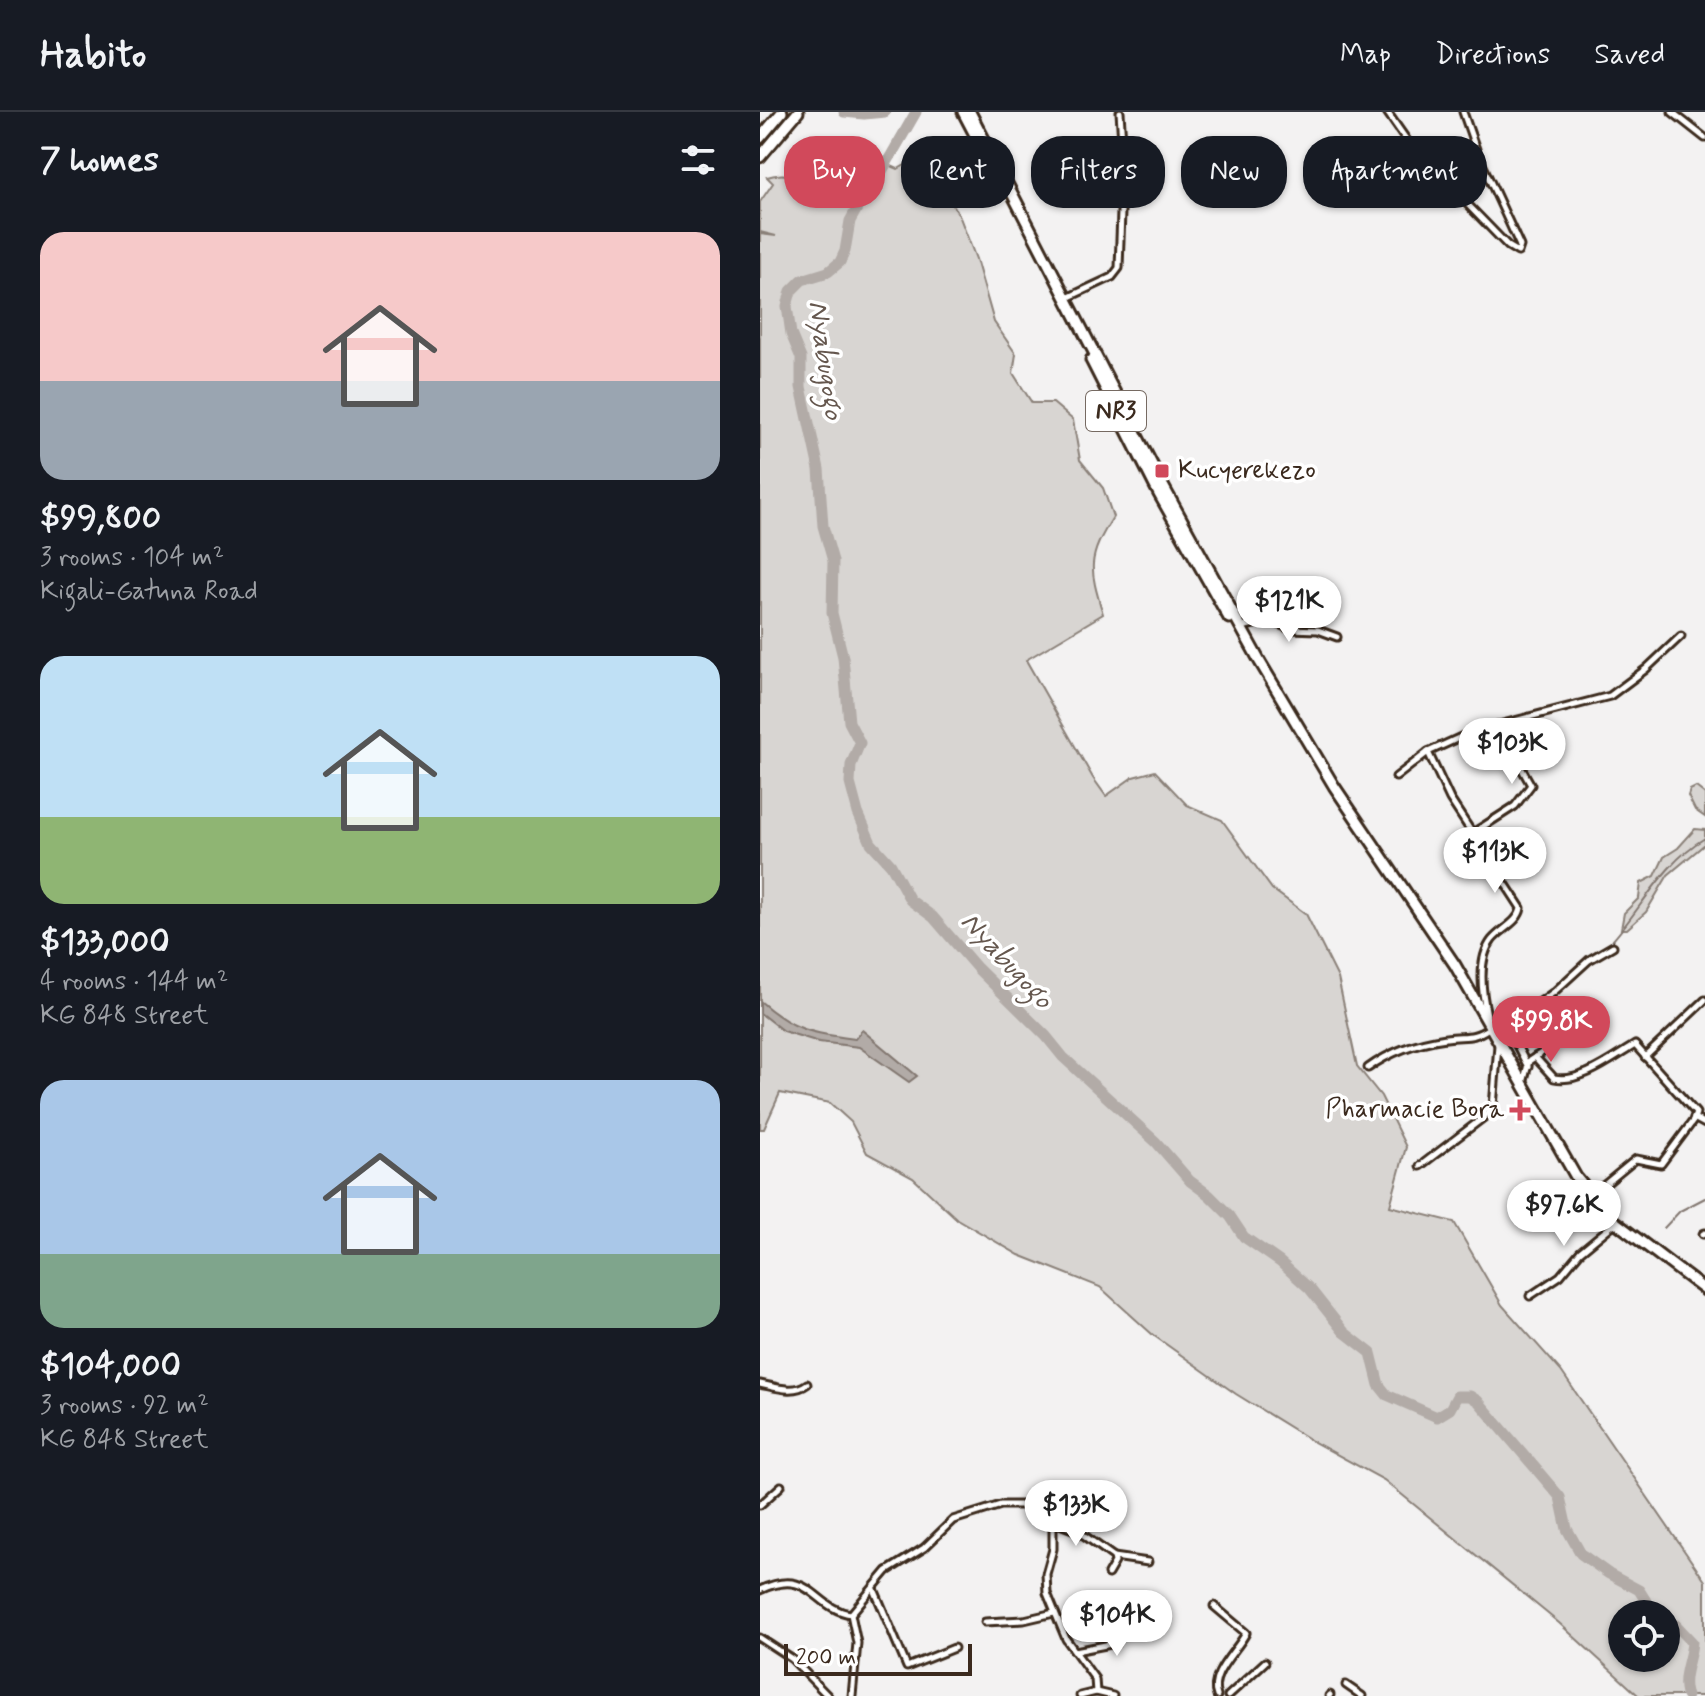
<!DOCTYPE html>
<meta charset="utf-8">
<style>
:root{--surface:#171b24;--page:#242831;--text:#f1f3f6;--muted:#9ea1a6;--line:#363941;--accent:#d1495b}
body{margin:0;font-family:Mynerve,sans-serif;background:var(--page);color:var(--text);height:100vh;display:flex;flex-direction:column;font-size:30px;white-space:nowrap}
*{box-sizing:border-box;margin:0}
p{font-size:26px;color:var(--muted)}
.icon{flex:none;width:44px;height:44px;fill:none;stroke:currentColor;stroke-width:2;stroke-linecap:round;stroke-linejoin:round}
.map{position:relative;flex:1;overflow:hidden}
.side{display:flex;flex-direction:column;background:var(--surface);width:760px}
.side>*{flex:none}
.top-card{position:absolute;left:24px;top:24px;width:760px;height:72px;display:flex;gap:16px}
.controls{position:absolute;left:848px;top:1488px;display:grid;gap:16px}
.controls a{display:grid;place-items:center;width:72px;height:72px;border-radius:50%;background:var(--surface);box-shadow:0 2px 6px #0004;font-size:40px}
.scale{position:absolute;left:24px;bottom:20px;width:188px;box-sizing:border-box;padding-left:8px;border:4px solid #3b2a1e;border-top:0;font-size:22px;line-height:28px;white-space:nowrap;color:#3b2a1e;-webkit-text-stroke:6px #fff;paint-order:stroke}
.price{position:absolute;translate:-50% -68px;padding:0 18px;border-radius:28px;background:#fff;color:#222;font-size:26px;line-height:52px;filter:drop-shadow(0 2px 4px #0008)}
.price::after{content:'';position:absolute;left:50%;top:48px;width:24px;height:18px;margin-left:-12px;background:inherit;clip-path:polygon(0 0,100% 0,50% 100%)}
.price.selected{background:var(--accent);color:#fff}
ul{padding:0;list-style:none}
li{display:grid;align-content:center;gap:16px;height:424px;padding:0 40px}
li span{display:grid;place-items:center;height:248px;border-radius:24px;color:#555}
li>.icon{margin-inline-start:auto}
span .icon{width:144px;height:144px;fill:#fffc;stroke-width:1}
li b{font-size:34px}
h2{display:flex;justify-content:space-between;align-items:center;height:96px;padding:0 40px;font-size:34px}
.chip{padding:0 28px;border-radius:32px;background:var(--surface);box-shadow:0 2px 6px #0004;font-size:28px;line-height:72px}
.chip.selected{background:var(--accent);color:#fff}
header{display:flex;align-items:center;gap:48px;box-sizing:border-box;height:112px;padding:0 40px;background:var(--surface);border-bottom:2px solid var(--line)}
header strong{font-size:38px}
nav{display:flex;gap:44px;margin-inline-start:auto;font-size:28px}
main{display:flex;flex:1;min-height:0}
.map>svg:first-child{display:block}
</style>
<header>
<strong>Habito</strong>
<nav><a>Map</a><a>Directions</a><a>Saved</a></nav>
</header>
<main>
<section class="side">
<h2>7 homes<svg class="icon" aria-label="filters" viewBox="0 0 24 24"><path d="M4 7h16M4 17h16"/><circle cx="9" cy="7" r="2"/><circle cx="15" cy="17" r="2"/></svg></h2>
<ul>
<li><span style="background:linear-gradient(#f6c9c9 60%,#9aa5b1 0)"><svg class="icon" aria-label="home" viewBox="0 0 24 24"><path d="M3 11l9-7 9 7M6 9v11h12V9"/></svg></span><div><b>$99,800</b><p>3 rooms · 104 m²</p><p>Kigali-Gatuna Road</p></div></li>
<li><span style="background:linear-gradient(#bfe0f5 65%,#8fb573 0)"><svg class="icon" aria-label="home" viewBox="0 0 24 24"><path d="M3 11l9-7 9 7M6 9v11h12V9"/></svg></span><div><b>$133,000</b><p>4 rooms · 144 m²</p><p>KG 848 Street</p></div></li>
<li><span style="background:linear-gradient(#a9c7e8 70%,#7fa58c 0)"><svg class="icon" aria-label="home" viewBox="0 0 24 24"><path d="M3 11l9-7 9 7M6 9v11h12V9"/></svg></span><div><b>$104,000</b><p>3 rooms · 92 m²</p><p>KG 848 Street</p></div></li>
</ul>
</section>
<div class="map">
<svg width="945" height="1584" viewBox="0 0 945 1584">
<rect width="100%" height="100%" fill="#f3f2f2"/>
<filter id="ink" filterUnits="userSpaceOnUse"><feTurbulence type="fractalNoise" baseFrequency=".0125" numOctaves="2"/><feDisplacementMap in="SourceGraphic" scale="16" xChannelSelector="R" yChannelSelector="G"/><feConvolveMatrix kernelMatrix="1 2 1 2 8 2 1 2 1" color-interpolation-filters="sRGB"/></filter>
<g filter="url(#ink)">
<g fill="#d8d5d2" stroke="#8a8078" stroke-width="2" fill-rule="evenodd">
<path d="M109 38 126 52 117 71 104 83C118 78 120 64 129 53L138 57 147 52 165 59V76H182L199 103 216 147 234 210 256 242 253 261 272 291H293L313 308 320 348 343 376 353 405C327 447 329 455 343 502L266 548 333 666 346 684 373 665 395 659 427 693 462 708 512 777 546 802 578 866 597 954 621 984 646 1035 630 1094 694 1110 742 1193 801 1259 945 1469V1584H879L799 1511 624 1368 552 1329 476 1282 393 1223 340 1175 259 1143 197 1107 153 1066 107 1041 91 1010 70 991 20 981 4 1017H0V122L16 124 0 120V90L13 71 7 65C16 63 26 60 34 67L44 64 70 66 76 59H81L86 66 91 68 100 49ZM862 1502H906V1546H862Z"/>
<polygon points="936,675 945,682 945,705 935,698 928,684 930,678"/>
<polygon points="935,717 945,718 945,732 908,763 886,800 867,817 861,817 864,801 879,786 881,771 895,764 904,745 918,736"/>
</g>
<path fill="#b2aba7" stroke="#827770" stroke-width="2" d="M0 889C34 919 51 921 95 927L102 918 157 964 149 970 99 935 59 930 23 919 0 901Z"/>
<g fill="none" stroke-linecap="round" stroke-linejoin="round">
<g stroke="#827770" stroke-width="2">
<path d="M853 828C883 794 904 750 945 726"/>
<polyline points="904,1116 920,1099 945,1086"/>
</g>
<g stroke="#b2aba7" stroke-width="11">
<polyline points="84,0 104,2 125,0"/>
<polyline points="156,0 121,61 118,71 104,84 90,109 85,139 80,150 68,160 42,168 31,179 27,194 31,222 41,246 41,275 59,357 63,414 73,449 72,501 83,545 89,610 100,631 91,653 90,671 98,701 111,731 131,753 150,788 173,805 217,856 286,924 303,945 396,1030 430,1069 449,1083 470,1104 484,1125 520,1150 550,1177 584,1220 611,1241 619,1273 627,1283 677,1305 690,1297 697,1284 710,1284 718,1289 800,1385 807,1417 821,1442 849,1462 879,1478 891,1497 897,1502"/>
<path d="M906 1507 915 1512 932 1530C931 1548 920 1566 927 1584"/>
</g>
<defs>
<g id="minor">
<polyline points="627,0 650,33 748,134 758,140 760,134 718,43 703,0"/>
<polyline points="912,0 945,26"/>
<polyline points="307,186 352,165 359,156 363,44 360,0"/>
<polyline points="482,515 503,510 514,510 530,517 558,518 577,525"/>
<polyline points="636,665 668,640"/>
<polyline points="713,721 755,694 771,673 737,613"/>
<path d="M727 903C722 882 717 847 732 828 741 817 759 810 761 796L690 687 668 640 712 620 850 584 886 557 921 524"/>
<path d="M775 945 794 966C820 972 853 946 875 933L936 1001 933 1009 901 1052 876 1047 831 1084"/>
<polyline points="885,945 945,888"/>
<polyline points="768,955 747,914 794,880 829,848 853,834"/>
<path d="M608 956C630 940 658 930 686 926 705 923 711 928 729 916"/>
<polyline points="763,971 769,949 809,923"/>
<polyline points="934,1006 945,1012"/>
<polyline points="660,1054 723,1006 733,995 738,933"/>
<polyline points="943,1122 945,1121"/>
<polyline points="770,1184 800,1164 820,1140 855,1111"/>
<path d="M0 1272C15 1275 34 1282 47 1272"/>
<polyline points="0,1393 21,1374"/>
<polyline points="292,1409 318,1419 354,1445 355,1450 348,1462"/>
<polyline points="354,1445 388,1450"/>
<polyline points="114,1477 147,1555 194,1536"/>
<path d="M0 1478C51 1454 54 1497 91 1502"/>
<path d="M454 1494 486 1521C477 1539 448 1563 457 1584"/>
<polyline points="225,1510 264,1508 294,1501"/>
<polyline points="0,1526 32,1547 68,1584"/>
<polyline points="315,1539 356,1531 366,1510"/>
<polyline points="586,1573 602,1584"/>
<polyline points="92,1584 97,1531 91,1502 127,1459 164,1436 193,1408 241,1393 288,1393 293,1397 293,1437 286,1462 287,1481 306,1527 335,1567 336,1580"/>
<polyline points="320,1584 336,1580 353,1584"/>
<polyline points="468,1584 505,1550"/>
<polyline points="569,1584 570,1583"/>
</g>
<g id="primary">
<polyline points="0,26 22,0"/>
<polyline points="0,45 38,0"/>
</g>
<g id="trunk">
<polyline points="203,0 214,21"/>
<polyline points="210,0 401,370 500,550 574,674 695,853 816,1065 850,1106 945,1178"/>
<polyline points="331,248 399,382 469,506"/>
</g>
</defs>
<use href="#minor" stroke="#3b2a1e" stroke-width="11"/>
<use href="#primary" stroke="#3b2a1e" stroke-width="15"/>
<use href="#trunk" stroke="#3b2a1e" stroke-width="15"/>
<use href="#minor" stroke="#fff" stroke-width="5"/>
<use href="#primary" stroke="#fff" stroke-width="9"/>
<use href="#trunk" stroke="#fff" stroke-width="9"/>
</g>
</g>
<g fill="#d1495b" stroke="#fff" stroke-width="3">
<rect x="394" y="351" width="16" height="16" rx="4"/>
<path d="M756 986h8v8h8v8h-8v8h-8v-8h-8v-8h8z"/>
</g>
<g text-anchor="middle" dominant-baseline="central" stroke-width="7" stroke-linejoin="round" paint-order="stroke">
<rect fill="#fff" stroke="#766a62" stroke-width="2" x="326" y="279" width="60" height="40" rx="6"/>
<g font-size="24" font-weight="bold" fill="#3b2a1e">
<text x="356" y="299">NR3</text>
</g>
<g font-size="26" fill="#3b2a1e" stroke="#fff" text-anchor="start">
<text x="418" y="359">Kucyerekezo</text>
<text x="744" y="998" text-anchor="end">Pharmacie Bora</text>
</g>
<g font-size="28" font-style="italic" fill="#65574e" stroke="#fff">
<text transform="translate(65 248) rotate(82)">Nyabugogo</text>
<text transform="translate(246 849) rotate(47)">Nyabugogo</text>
</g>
</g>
</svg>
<div class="controls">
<a><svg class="icon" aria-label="locate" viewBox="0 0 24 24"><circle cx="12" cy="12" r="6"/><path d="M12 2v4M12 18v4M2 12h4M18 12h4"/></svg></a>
</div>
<div class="scale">200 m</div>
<b class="price" style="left:529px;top:532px">$121K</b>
<b class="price" style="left:752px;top:674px">$103K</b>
<b class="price" style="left:735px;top:783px">$113K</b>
<b class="price selected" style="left:791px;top:952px">$99.8K</b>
<b class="price" style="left:804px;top:1136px">$97.6K</b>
<b class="price" style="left:316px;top:1436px">$133K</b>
<b class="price" style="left:357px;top:1546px">$104K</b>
<div class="top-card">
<a class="chip selected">Buy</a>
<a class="chip">Rent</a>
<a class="chip">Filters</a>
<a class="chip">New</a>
<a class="chip">Apartment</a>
</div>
</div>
</main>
